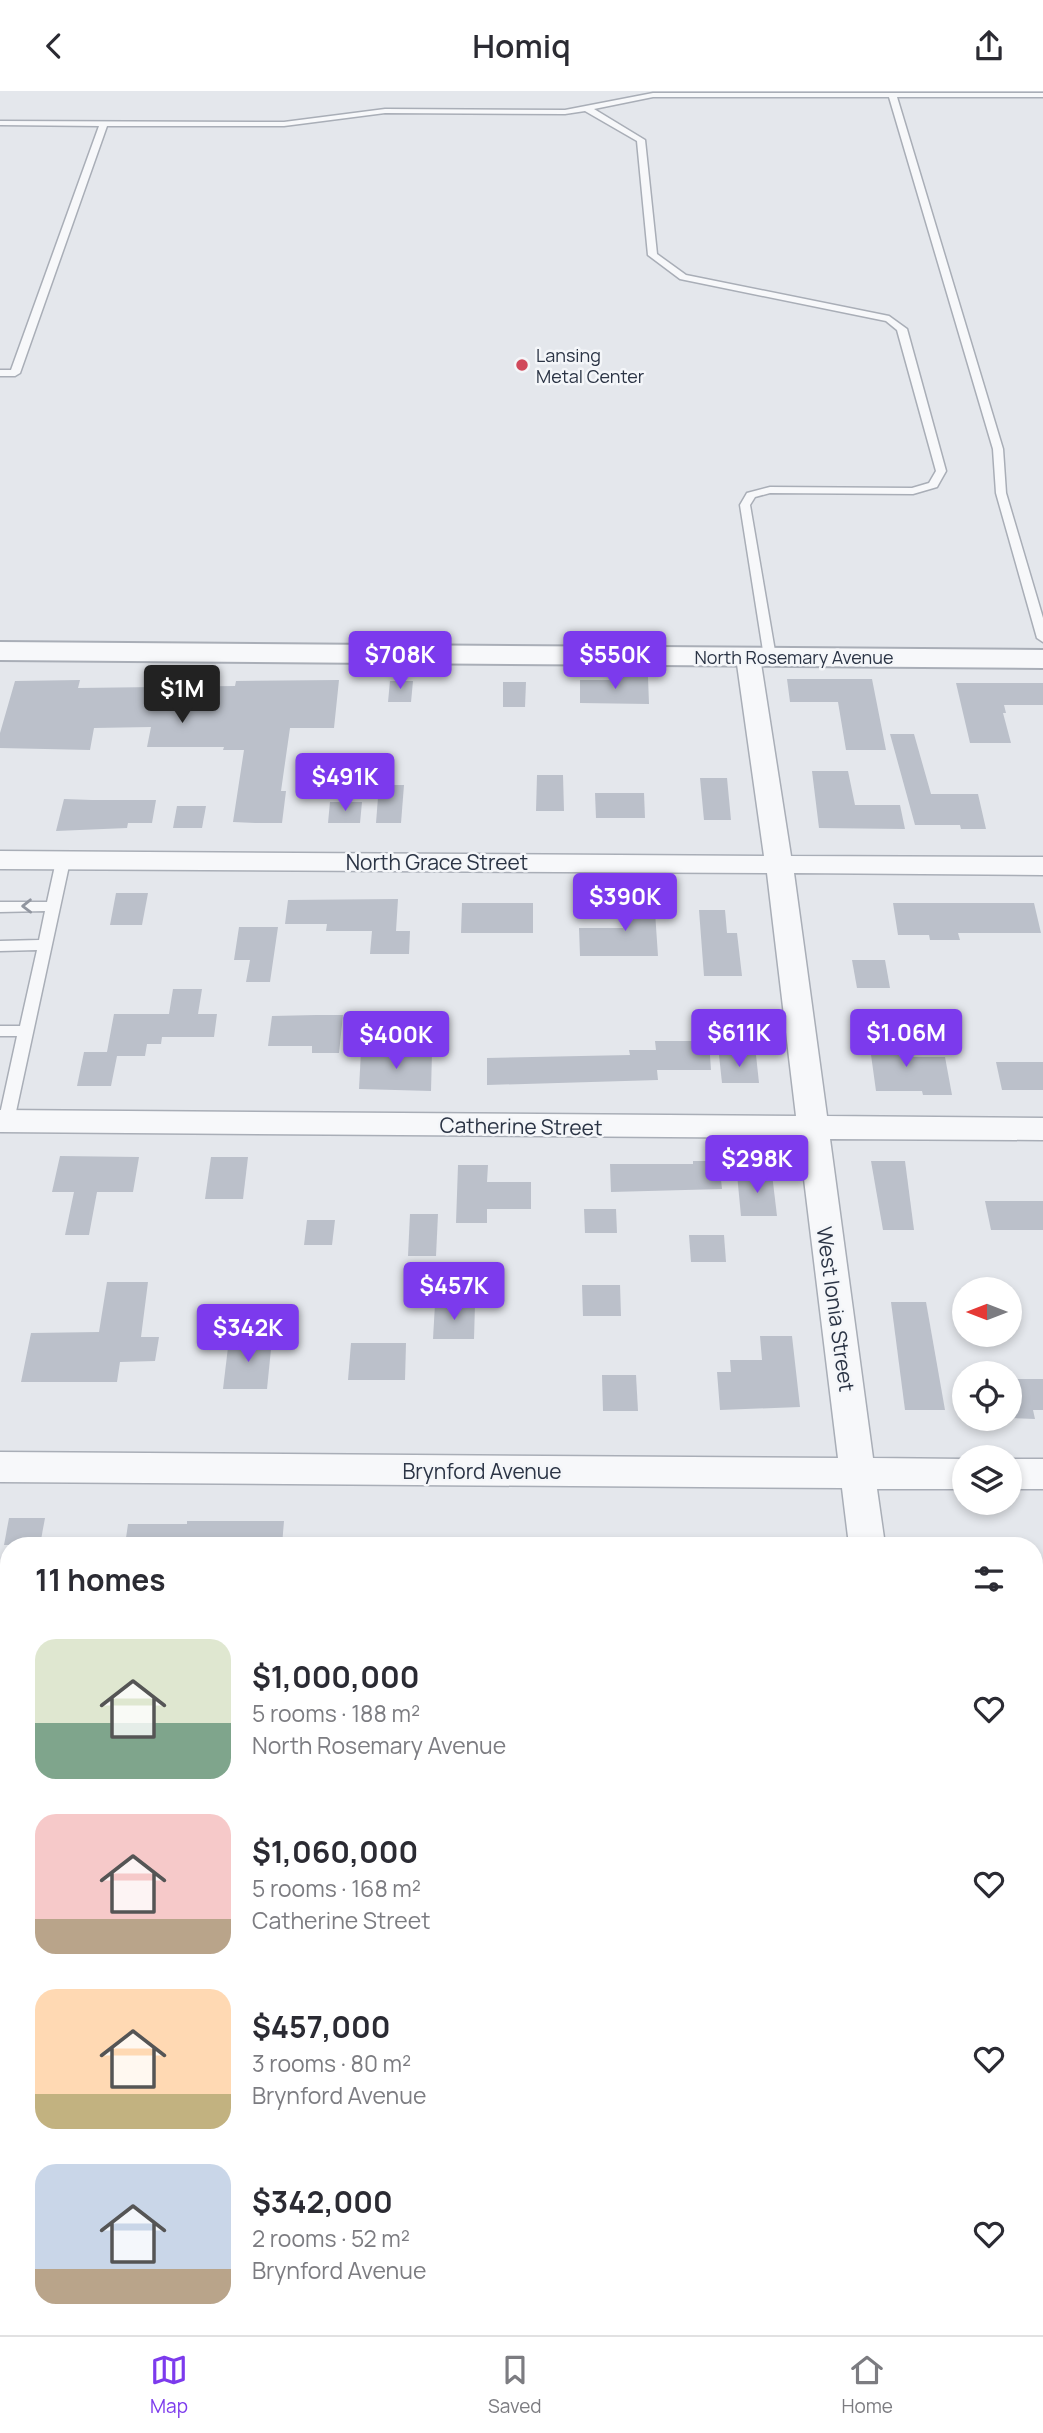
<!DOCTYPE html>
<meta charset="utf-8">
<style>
:root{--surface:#fff;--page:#f7f7f7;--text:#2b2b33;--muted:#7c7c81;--line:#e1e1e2;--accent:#7c3aed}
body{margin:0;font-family:Manrope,sans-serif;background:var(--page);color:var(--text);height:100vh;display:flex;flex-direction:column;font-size:26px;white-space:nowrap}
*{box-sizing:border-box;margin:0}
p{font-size:23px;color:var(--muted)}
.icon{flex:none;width:38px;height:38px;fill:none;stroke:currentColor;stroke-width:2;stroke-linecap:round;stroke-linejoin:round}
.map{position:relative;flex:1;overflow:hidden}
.panel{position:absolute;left:0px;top:1446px;width:1043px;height:800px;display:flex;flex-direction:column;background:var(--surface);border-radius:28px 28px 0 0;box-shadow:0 4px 10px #0003}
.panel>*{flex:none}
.needle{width:46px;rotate:270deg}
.controls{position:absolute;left:952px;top:1186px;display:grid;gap:14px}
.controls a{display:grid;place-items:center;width:70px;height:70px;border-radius:50%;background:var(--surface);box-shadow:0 4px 10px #0003;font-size:35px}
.price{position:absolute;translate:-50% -60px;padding:0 16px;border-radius:7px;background:var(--accent);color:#fff;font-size:23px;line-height:46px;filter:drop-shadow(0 2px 4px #0008)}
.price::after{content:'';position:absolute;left:50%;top:42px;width:21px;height:16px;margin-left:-10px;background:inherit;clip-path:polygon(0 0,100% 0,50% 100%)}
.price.on{background:#222;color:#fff}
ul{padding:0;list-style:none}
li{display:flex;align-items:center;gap:21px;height:175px;padding:0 35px}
li span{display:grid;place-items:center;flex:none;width:196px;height:140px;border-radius:21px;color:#555}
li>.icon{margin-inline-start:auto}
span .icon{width:84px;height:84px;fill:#fffc;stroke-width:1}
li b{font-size:30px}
h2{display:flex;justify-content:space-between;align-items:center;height:84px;padding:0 35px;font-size:30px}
header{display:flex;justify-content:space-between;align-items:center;height:91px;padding:0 35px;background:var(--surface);font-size:32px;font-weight:600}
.tabs{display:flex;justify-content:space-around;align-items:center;height:98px;border-top:2px solid var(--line);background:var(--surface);font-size:19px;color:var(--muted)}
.tabs a{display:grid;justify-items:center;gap:4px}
.tabs .on{color:var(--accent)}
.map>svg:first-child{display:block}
</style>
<header><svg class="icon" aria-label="back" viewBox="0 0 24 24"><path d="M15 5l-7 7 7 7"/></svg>Homiq<svg class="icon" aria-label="share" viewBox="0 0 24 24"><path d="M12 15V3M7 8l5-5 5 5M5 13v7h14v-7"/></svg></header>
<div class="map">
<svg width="1043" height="2244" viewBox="0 0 1043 2244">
<rect width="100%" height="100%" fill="#e4e7ec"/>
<g fill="#bbc0ca">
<polygon points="621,586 648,586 649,613 580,612 580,589 621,589"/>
<polygon points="787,588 872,588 886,659 846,659 838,611 790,611"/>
<polygon points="80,589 78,597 235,595 236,590 339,589 334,637 290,637 281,700 286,700 282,732 255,732 233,731 244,659 223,659 224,656 147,656 151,636 94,637 90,659 0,657 0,642 15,590"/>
<polygon points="390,590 413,590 411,611 388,611"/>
<polygon points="503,591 526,591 525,616 503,616"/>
<polygon points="956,592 1043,592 1043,614 1004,614 1006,622 1003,622 1011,652 970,652"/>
<polygon points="890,643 914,643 931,703 978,703 986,738 961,738 960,734 915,734"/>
<polygon points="812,680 848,680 855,714 900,714 905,738 819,737"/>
<polygon points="537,684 563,684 564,720 536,720"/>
<polygon points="700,687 727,687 731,729 704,729"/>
<polygon points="379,694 404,694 401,732 376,732"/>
<polygon points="595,702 644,702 645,727 596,727"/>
<polygon points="64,708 92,709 156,709 152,732 128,732 127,737 56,740"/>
<polygon points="330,711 362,711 360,732 328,732"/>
<polygon points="177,715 206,715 202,737 173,737"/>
<polygon points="116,802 148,802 142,834 110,834"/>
<polygon points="622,806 654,806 658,865 580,865 579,837 623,837"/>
<polygon points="398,808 396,840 410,840 409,863 370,863 372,840 326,840 327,833 285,833 288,809"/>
<polygon points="462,812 533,812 533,842 461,842"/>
<polygon points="893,812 1034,812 1041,842 958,842 960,849 930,849 929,844 898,844"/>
<polygon points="699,819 725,819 727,842 737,842 742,885 704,885"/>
<polygon points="239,836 278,836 270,891 246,891 250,869 234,869"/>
<polygon points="852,869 885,869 890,897 857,897"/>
<polygon points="173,898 202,898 198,923 217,923 214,946 162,946 161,953 147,953 145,965 117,965 111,995 77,995 84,961 107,961 114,923 169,923"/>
<polygon points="316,924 343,924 339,962 312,962 312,955 268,955 272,925"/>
<polygon points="868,942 895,942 899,965 902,966 945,966 952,1004 923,1004 922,1000 876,1000"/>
<polygon points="655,950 709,950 711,979 657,979 658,989 487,994 487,967 630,964 629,959 656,959"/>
<polygon points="361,960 432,961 431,1000 359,998"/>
<polygon points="719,964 756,964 759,992 722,992"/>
<polygon points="996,971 1043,971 1043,999 1002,999"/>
<polygon points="60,1065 139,1066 133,1101 97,1101 89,1144 65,1144 74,1101 52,1101"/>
<polygon points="211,1066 248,1066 243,1108 205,1108"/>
<polygon points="693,1070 719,1070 722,1098 611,1101 610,1073 693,1073"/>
<polygon points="871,1070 905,1070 914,1139 883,1139"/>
<polygon points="458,1074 488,1074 487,1091 531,1091 531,1118 487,1118 487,1132 456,1132"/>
<polygon points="737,1083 772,1083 777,1125 741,1125"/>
<polygon points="985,1110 1043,1110 1043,1139 991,1139"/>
<polygon points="584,1118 616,1118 617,1142 585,1142"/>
<polygon points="410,1123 438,1123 436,1165 408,1165"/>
<polygon points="307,1129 335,1129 332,1154 304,1154"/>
<polygon points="689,1144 724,1144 726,1171 691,1171"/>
<polygon points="107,1191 148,1191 141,1246 159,1246 155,1270 120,1271 117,1291 21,1291 31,1242 99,1241"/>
<polygon points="582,1194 620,1194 621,1225 583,1225"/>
<polygon points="891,1211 926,1211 945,1319 905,1319"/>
<polygon points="435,1213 475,1213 474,1248 433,1248"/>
<polygon points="760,1245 792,1245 800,1316 720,1319 717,1281 731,1281 730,1269 762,1269"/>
<polygon points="229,1248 272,1248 267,1298 223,1298"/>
<polygon points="351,1252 406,1252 405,1289 348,1289"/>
<polygon points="602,1284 636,1284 638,1320 603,1320"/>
<polygon points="1010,1288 1043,1288 1043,1319 1033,1319 1035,1328 1010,1327"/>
<polygon points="9,1427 45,1427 40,1454 4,1454"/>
<polygon points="187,1430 284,1430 282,1454 125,1454 128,1433 187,1433"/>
</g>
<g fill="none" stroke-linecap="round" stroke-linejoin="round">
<defs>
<g id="service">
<polygon points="653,2 1043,2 1043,6 897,6 1003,358 1006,402 1043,527 1043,551 1037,547 996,402 993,358 889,6 653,6 594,18 645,49 657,163 686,184 889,225 907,238 946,380 937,396 913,403 770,402 755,406 750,414 776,566 774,569 770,570 764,566 740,414 747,402 770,396 912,397 929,392 936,380 897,239 886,230 680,188 648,164 637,50 585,20 565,23 385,22 284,35 107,35 20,282 15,285 0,285 0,279 11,279 99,35 0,34 0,30 284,31 385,18 565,19"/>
<polygon points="63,766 70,770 14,1030 6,1036 0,1033 0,1023 17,945 0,945 0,935 20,935 37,859 0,860 0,850 39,849 45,820 0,821 0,811 47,811 56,770"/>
</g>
<g id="minor">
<polygon points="748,559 756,561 760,566 791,765 1043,766 1043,784 794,782 827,1025 1043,1027 1043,1049 830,1048 873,1367 964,1368 964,1398 877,1398 885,1454 849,1454 842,1397 0,1391 0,1361 838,1367 799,1047 0,1041 0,1019 796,1025 767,782 0,778 0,760 764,765 736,566 740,561"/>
<rect x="1010" y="1368" width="33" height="30"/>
<rect x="0" y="1845" width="9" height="42"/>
<rect x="1034" y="1848" width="9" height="42"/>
</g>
<polygon id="tertiary" points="0,551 1043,559 1043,577 0,569"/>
</defs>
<use href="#service" stroke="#a9aeb7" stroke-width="3"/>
<use href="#minor" stroke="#a9aeb7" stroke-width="3"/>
<use href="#tertiary" stroke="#a9aeb7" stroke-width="4"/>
<use href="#service" fill="#f7f8fa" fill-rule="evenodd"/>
<use href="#minor" fill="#f7f8fa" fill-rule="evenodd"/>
<use href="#tertiary" fill="#f7f8fa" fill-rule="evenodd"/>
</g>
<defs><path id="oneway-chevron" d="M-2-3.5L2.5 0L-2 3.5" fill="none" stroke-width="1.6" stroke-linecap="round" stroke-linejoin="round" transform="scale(1.75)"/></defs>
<use stroke="#9196a0" href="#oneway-chevron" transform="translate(27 815) rotate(179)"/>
<circle fill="#d1495b" stroke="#f4f6f9" stroke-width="2.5" cx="522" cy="274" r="7"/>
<g text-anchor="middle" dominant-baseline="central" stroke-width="5" stroke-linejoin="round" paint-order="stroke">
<g font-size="18" fill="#2b3445" stroke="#f4f6f9" text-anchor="start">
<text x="536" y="264">Lansing<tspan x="536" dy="21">Metal Center</tspan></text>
</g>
<g font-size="18" fill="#2b3445" stroke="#f4f6f9">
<text x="794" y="566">North Rosemary Avenue</text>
</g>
<g font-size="21" fill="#2b3445" stroke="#f4f6f9">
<text x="437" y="771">North Grace Street</text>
<text transform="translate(521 1035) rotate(1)">Catherine Street</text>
<text transform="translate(836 1218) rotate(82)">West Ionia Street</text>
<text x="482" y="1380">Brynford Avenue</text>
</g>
</g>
</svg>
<div class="controls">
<a><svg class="needle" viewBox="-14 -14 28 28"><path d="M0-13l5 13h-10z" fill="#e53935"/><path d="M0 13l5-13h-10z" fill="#7c7c81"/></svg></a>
<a><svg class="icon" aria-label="locate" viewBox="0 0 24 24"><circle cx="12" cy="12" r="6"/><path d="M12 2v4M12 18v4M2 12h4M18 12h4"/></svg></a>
<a><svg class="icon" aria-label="layers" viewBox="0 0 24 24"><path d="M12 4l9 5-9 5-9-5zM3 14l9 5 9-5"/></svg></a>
</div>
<b class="price" style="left:400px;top:600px">$708K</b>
<b class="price" style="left:615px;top:600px">$550K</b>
<b class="price on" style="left:182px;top:634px">$1M</b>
<b class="price" style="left:345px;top:722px">$491K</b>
<b class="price" style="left:625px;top:842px">$390K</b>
<b class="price" style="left:739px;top:978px">$611K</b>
<b class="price" style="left:906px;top:978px">$1.06M</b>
<b class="price" style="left:396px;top:980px">$400K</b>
<b class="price" style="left:757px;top:1104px">$298K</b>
<b class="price" style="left:454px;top:1231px">$457K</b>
<b class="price" style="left:248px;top:1273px">$342K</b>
<section class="panel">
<h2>11 homes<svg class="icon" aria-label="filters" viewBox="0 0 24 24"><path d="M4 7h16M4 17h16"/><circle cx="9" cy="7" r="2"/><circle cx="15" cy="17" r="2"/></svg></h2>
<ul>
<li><span style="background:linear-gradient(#dfe7d0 60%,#7fa58c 0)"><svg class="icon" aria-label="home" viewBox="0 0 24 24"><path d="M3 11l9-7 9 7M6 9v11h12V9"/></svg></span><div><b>$1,000,000</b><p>5 rooms · 188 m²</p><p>North Rosemary Avenue</p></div><svg class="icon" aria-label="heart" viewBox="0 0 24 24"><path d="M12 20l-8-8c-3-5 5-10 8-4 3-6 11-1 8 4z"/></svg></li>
<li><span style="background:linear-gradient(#f6c9c9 75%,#b9a48a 0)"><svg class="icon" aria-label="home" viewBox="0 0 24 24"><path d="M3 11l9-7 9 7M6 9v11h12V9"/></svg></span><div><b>$1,060,000</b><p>5 rooms · 168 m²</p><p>Catherine Street</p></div><svg class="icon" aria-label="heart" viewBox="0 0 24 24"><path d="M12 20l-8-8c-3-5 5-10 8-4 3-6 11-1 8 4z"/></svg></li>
<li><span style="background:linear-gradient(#ffd9b3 75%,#c2b280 0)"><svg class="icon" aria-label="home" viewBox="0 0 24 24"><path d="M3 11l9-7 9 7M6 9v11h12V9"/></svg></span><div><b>$457,000</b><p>3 rooms · 80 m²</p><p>Brynford Avenue</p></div><svg class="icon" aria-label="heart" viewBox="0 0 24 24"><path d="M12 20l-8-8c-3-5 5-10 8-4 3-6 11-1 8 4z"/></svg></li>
<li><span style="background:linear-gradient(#c9d6e8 75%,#b9a48a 0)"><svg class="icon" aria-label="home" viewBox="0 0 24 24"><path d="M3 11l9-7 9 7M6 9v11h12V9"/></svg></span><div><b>$342,000</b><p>2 rooms · 52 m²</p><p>Brynford Avenue</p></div><svg class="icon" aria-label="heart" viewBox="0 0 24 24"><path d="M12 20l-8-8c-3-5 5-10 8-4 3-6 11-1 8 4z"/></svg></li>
</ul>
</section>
</div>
<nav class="tabs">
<a class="on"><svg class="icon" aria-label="map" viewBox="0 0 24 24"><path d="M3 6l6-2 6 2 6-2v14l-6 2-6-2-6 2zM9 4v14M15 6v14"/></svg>Map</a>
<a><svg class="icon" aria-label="saved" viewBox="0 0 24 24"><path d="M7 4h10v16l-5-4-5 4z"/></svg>Saved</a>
<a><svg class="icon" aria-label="home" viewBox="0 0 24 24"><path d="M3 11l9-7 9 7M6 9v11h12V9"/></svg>Home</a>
</nav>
